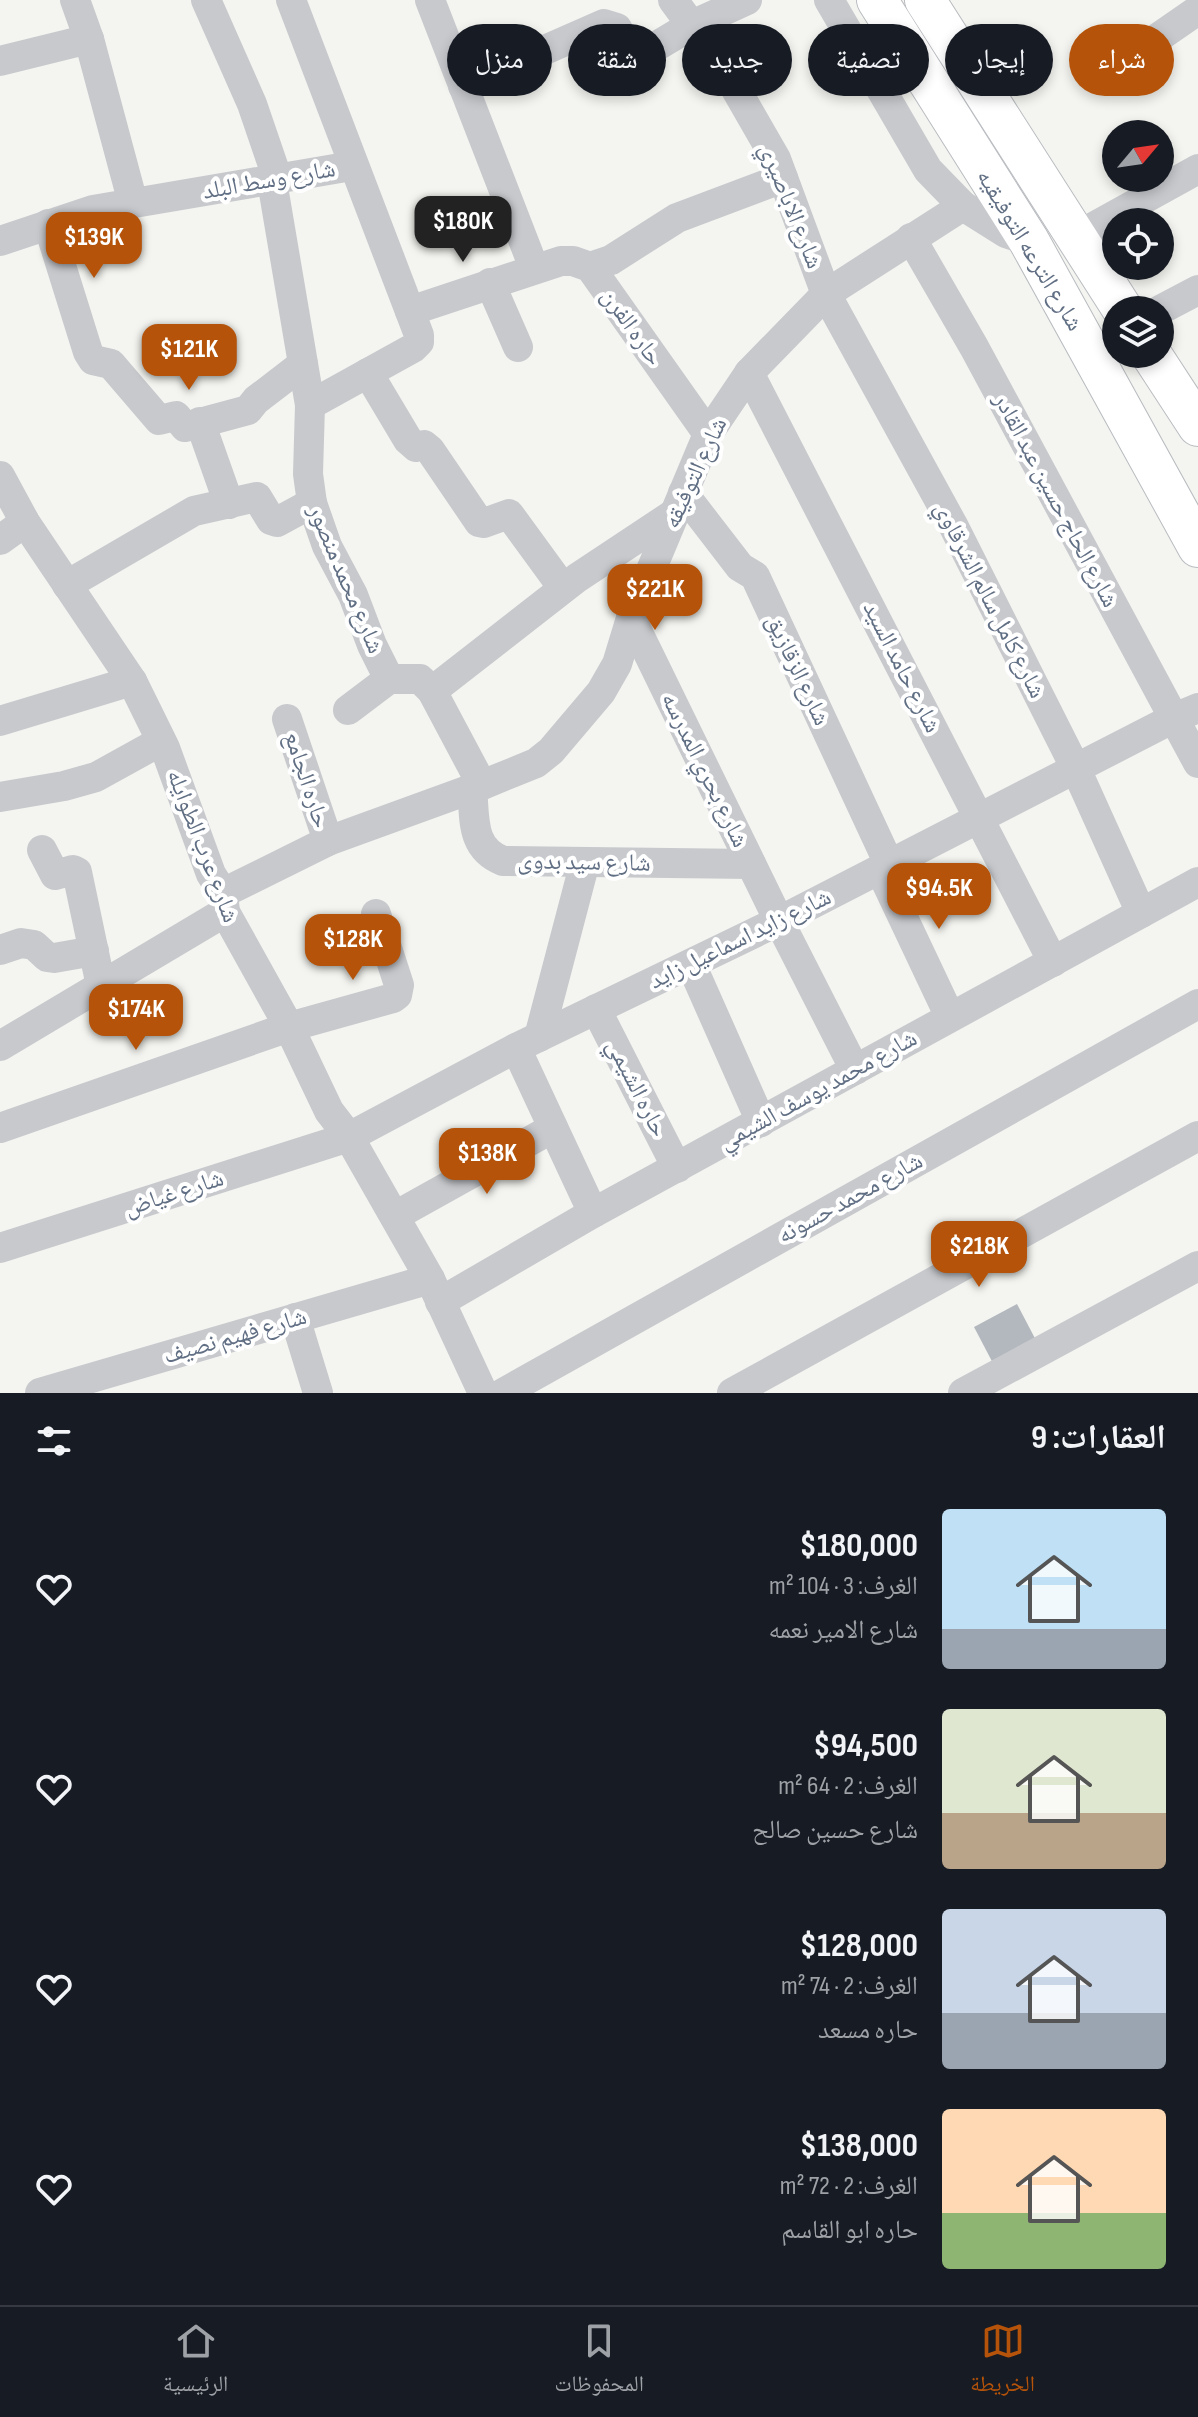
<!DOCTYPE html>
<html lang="ar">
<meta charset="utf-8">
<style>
:root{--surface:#171b24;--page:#242831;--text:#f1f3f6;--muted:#9ea1a6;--line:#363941;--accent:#b45309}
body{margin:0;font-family:"Sofia Sans Condensed","Noto Naskh Arabic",sans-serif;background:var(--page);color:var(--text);direction:rtl;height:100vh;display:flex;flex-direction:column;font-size:30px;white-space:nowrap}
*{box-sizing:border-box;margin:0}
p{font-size:26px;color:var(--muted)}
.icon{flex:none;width:44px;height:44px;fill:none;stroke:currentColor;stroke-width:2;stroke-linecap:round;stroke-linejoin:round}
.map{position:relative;height:1393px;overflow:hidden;direction:ltr}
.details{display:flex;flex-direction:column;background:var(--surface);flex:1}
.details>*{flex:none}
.top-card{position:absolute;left:24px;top:24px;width:1150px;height:72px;direction:rtl;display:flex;gap:16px}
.needle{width:52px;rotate:61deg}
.tools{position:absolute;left:1102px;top:120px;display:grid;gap:16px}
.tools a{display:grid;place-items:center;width:72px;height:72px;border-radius:50%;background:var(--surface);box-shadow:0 4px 12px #0003;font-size:40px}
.price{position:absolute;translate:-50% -68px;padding:0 18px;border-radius:16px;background:var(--accent);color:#fff;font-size:26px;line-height:52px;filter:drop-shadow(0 2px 4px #0008)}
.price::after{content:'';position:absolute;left:50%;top:48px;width:24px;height:18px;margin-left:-12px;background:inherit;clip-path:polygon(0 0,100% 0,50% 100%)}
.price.current{background:#222;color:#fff}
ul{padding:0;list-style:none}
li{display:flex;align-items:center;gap:24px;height:200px;padding:0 32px}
li span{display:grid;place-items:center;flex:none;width:224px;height:160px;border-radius:8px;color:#555}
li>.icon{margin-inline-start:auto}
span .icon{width:96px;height:96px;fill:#fffc;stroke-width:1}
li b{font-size:34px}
h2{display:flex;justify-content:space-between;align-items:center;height:96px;padding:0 32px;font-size:34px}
.tag{padding:0 28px;border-radius:36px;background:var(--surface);box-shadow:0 4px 12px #0003;font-size:28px;line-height:72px}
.tag.current{background:var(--accent);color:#fff}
.tab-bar{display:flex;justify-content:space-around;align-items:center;height:112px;border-top:2px solid var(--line);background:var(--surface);font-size:22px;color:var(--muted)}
.tab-bar a{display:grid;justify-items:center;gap:4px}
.tab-bar .current{color:var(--accent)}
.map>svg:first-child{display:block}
</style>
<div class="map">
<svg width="1198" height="1393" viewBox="0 0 1198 1393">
<rect width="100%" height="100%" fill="#f4f5f0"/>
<polygon fill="#b3b8be" points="1017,1304 1039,1346 996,1369 974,1327"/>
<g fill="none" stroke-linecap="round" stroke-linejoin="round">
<defs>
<g id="major">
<polyline points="877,0 1029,241 1198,547"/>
<polyline points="925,0 1123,310"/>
<polyline points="1151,354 1198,426"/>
</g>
</defs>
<use href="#major" stroke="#b9bcc0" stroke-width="42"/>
<g stroke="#c7c9cd" stroke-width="30">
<polyline points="75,0 89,39 133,203"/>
<polyline points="206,0 252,104 278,180"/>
<polyline points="291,0 419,335 419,342 413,348 310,405"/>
<polyline points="430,0 534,268"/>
<polyline points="673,0 726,72 776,159 826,294 954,527 1076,769 1141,913"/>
<polyline points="829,0 928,170 963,206 1006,233 1029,241"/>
<polyline points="1127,59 1198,10"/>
<polyline points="0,61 89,39"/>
<polyline points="463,86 604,24 617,28 631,54 640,56 692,25 747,0"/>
<polyline points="272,181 310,405 308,474 312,503 327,546 353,595 372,645 389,679 420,679 432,691 482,785"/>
<polyline points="48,224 88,352 93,360 111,364 159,420 176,416 185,427 248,410 256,400 303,364"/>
<polyline points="1077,236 1198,169"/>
<polyline points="911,238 974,347 1198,763"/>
<polyline points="0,241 93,210 352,166"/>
<polyline points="590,267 611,260 677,218 783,178"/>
<polyline points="490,283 518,347"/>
<polyline points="1160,310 1198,290"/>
<polyline points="410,311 561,261 573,261 590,267 708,434"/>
<polyline points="368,373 408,440 416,447 424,445 430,450 479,522 484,523 509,514 563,588"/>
<polyline points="749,373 1053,962"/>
<polyline points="200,422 229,504"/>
<polyline points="0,476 25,522 132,681 165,748 211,874 223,893 225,912 289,1027 329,1111 349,1137 430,1279 483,1393"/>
<polyline points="683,493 740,567 755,576 889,864"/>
<polyline points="0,540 25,522"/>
<polyline points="67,585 194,511 257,497 271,520 277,522 312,503"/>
<polyline points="631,618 779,921 855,1070"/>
<polyline points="432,691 577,578 675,513"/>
<polyline points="348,710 389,679"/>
<polyline points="287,719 328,841"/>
<polyline points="0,721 132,681"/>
<path d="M472 787C475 818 470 848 503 861L751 864"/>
<polyline points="0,797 64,786 96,777 161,741"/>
<polyline points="42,850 55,875 73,870 77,872 101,986"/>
<polyline points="880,869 950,1017"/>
<polyline points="223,893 328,841 482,785 536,763 551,751 601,692 617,664 631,618 708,434 749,373 826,294 963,206"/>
<polyline points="0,950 21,943 34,945 47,957 54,958 94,951"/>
<polyline points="691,964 761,1122"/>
<polyline points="596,1009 677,1168"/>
<polyline points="539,1037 585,862"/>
<polyline points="0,1046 225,912"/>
<polyline points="516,1048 593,1213"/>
<polyline points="0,1128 289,1027 393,998 397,995 399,985 376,914"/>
<polyline points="395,1216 553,1128"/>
<polyline points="0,1248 349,1137 516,1048 779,921 1174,718 1198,708"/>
<polyline points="440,1302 593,1213 1198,882"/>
<polyline points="295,1318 318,1393"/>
<polyline points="40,1393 430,1279"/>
<polyline points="503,1393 1198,1004"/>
<polyline points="732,1393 1198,1136"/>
<polyline points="963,1393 1198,1266"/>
</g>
<use href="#major" stroke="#fff" stroke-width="40"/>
</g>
<g text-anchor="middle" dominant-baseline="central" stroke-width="8" stroke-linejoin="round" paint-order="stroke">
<g font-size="24" fill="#616f84" stroke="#fff">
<text transform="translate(269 180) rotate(-10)">شارع وسط البلد</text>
<text transform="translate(791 206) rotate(68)">شارع الاباصيري</text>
<text transform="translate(1030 250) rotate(59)">شارع الترعه التوفيقيه</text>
<text transform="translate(632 327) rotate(55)">حاره الفرن</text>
<text transform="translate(695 473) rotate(-65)">شارع التوفيقه</text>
<text transform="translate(1056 500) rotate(62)">شارع الحاج حسين عبد القادر</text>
<text transform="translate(346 579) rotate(67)">شارع محمد منصور</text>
<text transform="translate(990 600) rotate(63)">شارع كامل سالم الشرقاوي</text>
<text transform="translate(902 667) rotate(63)">شارع حامد السيد</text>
<text transform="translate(798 670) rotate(65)">شارع الزقازيق</text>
<text transform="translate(705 770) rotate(64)">شارع بحري المدرسه</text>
<text transform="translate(307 780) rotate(72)">حاره الجامع</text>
<text transform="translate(203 846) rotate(69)">شارع عرب الطوايله</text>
<text transform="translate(584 862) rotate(1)">شارع سيد بدوى</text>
<text transform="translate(740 939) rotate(-26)">شارع زايد اسماعيل زايد</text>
<text transform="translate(637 1088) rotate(63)">حاره الشيمي</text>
<text transform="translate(818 1090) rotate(-29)">شارع محمد يوسف الشيمي</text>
<text transform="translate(174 1193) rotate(-18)">شارع غياض</text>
<text transform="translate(850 1198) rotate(-29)">شارع محمد حسونه</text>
<text transform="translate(235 1336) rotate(-16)">شارع فهيم نصيف</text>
</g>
</g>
</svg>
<div class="tools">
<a><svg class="needle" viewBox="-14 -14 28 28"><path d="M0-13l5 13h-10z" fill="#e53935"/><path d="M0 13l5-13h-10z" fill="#9ea1a6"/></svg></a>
<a><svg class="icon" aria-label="locate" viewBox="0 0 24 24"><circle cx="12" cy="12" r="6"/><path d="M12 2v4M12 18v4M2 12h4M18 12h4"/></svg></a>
<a><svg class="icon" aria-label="layers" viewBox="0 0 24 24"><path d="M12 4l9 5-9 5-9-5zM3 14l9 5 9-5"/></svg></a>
</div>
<b class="price current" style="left:463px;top:264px">$180K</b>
<b class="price" style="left:94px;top:280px">$139K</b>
<b class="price" style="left:189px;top:392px">$121K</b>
<b class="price" style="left:655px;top:632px">$221K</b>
<b class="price" style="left:939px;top:931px">$94.5K</b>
<b class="price" style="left:353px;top:982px">$128K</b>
<b class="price" style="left:136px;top:1052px">$174K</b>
<b class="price" style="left:487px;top:1196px">$138K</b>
<b class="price" style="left:979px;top:1289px">$218K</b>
<div class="top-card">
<a class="tag current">شراء</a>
<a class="tag">إيجار</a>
<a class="tag">تصفية</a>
<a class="tag">جديد</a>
<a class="tag">شقة</a>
<a class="tag">منزل</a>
</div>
</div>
<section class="details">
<h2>العقارات: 9<svg class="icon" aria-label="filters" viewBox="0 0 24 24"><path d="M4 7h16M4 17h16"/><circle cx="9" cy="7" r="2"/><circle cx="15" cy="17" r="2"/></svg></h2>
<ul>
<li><span style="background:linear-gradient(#bfe0f5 75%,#9aa5b1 0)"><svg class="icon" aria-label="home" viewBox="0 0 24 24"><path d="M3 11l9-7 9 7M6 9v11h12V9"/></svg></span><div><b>$180,000</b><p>الغرف: 3 · 104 m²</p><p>شارع الامير نعمه</p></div><svg class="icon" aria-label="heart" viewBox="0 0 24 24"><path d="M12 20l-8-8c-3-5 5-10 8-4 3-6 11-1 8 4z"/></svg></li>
<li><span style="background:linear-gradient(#dfe7d0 65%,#b9a48a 0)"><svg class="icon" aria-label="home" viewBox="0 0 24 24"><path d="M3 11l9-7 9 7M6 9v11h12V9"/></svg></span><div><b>$94,500</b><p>الغرف: 2 · 64 m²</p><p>شارع حسين صالح</p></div><svg class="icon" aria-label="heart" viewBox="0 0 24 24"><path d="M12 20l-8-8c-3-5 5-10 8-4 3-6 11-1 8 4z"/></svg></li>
<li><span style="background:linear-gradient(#c9d6e8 65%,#9aa5b1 0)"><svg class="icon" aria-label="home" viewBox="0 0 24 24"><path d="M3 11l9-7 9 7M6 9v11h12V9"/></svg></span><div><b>$128,000</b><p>الغرف: 2 · 74 m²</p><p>حاره مسعد</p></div><svg class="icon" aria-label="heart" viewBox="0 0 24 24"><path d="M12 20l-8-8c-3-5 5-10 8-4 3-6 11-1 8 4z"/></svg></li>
<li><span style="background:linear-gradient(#ffd9b3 65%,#8fb573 0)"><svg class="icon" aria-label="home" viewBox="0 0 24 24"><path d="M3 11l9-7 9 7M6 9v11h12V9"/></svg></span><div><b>$138,000</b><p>الغرف: 2 · 72 m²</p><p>حاره ابو القاسم</p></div><svg class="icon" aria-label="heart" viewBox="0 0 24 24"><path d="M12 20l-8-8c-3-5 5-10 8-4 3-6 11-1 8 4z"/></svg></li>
</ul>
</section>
<nav class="tab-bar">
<a class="current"><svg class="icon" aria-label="map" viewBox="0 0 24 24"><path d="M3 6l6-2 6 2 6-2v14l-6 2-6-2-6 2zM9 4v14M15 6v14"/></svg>الخريطة</a>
<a><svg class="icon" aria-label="saved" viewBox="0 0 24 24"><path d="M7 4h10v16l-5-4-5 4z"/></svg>المحفوظات</a>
<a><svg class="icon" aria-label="home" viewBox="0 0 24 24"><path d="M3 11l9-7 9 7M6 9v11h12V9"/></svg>الرئيسية</a>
</nav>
